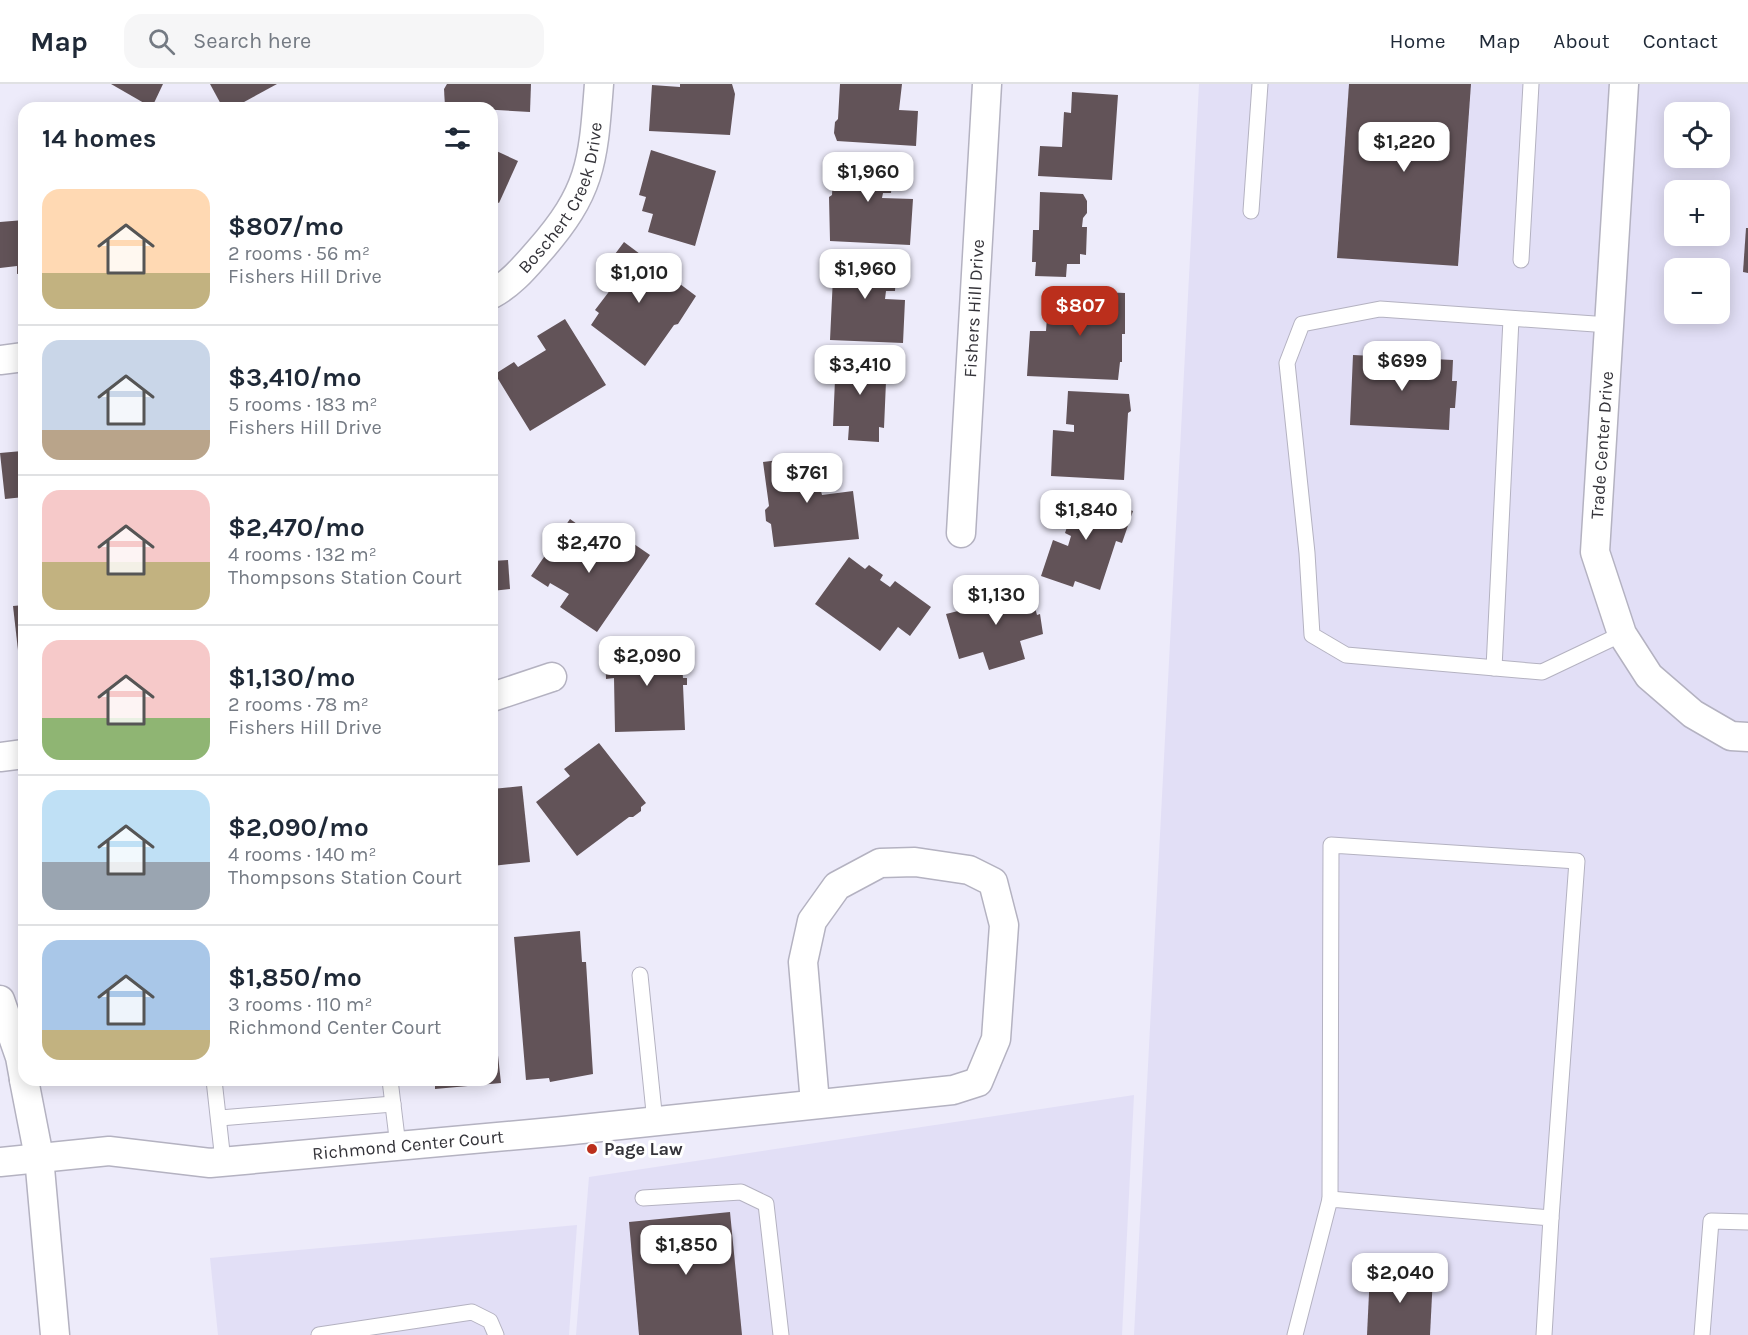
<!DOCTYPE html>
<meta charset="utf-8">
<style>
:root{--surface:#fff;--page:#f6f6f7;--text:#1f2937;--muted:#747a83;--line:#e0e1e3;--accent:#bb2f1c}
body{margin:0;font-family:Karla,sans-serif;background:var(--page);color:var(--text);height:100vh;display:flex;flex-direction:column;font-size:22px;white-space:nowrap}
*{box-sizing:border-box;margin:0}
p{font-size:20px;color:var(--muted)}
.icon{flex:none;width:33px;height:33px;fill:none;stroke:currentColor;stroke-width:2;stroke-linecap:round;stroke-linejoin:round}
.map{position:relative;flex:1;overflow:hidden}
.panel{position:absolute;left:18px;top:18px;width:480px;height:984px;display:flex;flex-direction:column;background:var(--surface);border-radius:18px;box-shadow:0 3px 15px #0003}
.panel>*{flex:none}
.fabs{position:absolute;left:1664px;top:18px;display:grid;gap:12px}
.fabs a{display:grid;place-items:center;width:66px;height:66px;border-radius:12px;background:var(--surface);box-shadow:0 3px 15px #0003;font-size:30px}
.price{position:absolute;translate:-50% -51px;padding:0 14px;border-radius:12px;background:#fff;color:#222;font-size:20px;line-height:39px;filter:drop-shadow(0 2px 3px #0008)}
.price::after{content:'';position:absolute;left:50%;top:36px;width:18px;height:14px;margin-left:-9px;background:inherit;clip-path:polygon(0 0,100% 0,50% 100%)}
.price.current{background:var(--accent);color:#fff}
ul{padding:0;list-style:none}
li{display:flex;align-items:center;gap:18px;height:150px;padding:0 24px}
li+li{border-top:2px solid var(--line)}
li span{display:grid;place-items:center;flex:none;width:168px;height:120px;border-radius:18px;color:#555}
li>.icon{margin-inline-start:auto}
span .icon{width:72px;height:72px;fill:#fffc;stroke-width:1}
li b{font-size:26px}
h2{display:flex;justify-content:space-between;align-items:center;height:72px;padding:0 24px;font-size:26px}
header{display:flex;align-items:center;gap:36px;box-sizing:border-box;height:84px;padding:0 30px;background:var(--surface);border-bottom:2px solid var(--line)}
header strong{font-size:28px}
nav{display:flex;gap:33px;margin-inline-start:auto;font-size:21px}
.search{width:420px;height:54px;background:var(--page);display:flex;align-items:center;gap:15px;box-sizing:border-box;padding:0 21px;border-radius:18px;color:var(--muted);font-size:22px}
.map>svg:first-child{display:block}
</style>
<header>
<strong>Map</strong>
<div class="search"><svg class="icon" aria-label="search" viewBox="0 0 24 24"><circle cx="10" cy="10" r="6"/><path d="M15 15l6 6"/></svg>Search here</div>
<nav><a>Home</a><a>Map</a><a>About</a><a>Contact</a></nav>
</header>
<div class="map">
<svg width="1748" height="1251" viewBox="0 0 1748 1251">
<rect width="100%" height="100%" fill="#edebfa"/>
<g fill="#e2dff6" fill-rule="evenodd">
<path d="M1199 0H1748V1251H1134ZM1674 28H1719V74H1674ZM1674 106H1719V152H1674ZM1674 184H1719V230H1674Z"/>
<polygon points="1134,1011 1122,1251 576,1251 589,1093"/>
<polygon points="577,1141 569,1251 218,1251 210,1174"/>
</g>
<g fill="#625358">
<polygon points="111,0 163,0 154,19 144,19"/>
<polygon points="210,0 277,0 233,24 223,24"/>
<polygon points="447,0 531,0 530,28 445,23 444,5"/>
<polygon points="680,0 732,0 735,10 730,51 649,47 652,1 680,3"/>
<polygon points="840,0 902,0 899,26 918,27 916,62 837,57 834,49 835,38 838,35"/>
<polygon points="1349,0 1471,0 1458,182 1337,174"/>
<polygon points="1072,8 1118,11 1112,96 1038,92 1040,62 1062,63 1064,28 1071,29"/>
<polygon points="492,65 518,77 499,119 492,116"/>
<polygon points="651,66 716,87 695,162 648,148 653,130 642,127 646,113 639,111"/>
<polygon points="834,72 897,75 895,98 892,98 891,109 883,109 882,114 913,115 910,161 830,157 829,113 832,111"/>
<polygon points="1040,108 1083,110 1087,117 1087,129 1083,134 1082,143 1087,143 1086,171 1080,170 1080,180 1067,180 1066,193 1035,192 1036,178 1032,178 1033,146 1039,146"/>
<polygon points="24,136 24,189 17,190 17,182 0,184 0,138"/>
<polygon points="1746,144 1748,144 1748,189 1743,188"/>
<polygon points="624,158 696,212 678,240 674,241 645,282 591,241 599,229 595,226 611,205 597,194"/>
<polygon points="834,171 897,174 895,207 886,207 885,215 905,216 903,259 830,256 833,193 829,187"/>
<polygon points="1055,206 1125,209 1125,250 1122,250 1122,278 1120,278 1118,296 1027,292 1030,247 1046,247 1048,220 1054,220"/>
<polygon points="565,235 606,301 530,347 495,290 514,278 518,283 546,266 537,252"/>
<polygon points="1353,271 1453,276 1452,297 1457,297 1455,324 1450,324 1449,346 1350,341"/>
<polygon points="836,272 887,274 884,344 879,343 879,358 848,356 849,342 833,342"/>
<polygon points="1068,307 1129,310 1131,327 1128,329 1124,396 1051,392 1053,346 1074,348 1074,341 1066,340"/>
<polygon points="24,360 24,413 5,415 0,369 22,367 22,361"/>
<polygon points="826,370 829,394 824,394 825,406 821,407 822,411 853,407 859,455 774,463 771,440 766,437 765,426 769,422 763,378"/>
<polygon points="1069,406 1133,427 1122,459 1116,457 1100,506 1075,497 1073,503 1041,492 1053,456 1068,462 1071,452 1065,449 1067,443 1058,440"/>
<polygon points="570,435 624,473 634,460 650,471 597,548 560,523 569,510 550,499 548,503 531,492"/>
<polygon points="849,473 865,485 869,481 883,491 880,496 890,503 895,497 931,523 910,552 898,543 880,567 815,520"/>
<polygon points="508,476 510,505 492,507 492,477"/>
<polygon points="1013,501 1014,506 1029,502 1037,531 1040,530 1043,550 1020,557 1025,575 989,586 983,568 959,575 946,530 958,527 957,524 985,516 983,510"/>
<polygon points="24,521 24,584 20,584 13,522"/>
<polygon points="682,560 685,578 682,582 683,594 687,594 687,601 683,601 685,646 615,648 614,594 606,595 605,562"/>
<polygon points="599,659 646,719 641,723 641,727 633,733 629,733 577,772 536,718 570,692 564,685"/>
<polygon points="522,702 530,778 492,782 492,705"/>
<polygon points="580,847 582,878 586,878 593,990 550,998 549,994 526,996 514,853"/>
<polygon points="492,916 501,999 435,1005 435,996 492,996"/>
<polygon points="730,1128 742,1251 639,1251 629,1138"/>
<polygon points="1370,1188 1433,1192 1430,1251 1367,1251"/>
</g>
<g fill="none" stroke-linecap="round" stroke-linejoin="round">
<defs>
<g id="lane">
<polyline points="1251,127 1260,0"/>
<polyline points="1521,176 1531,0"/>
<polyline points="1609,241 1380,225 1302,240 1287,279 1307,469 1312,551 1346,571 1542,588 1622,550"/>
<polyline points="1494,584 1511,235"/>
<polyline points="640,891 655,1038"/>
<polyline points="214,996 223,1077"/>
<polyline points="390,996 398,1062"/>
<polyline points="220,1034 393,1020"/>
<polyline points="643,1114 741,1108 766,1120 781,1251"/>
<polyline points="1330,1115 1331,761 1577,777 1551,1134"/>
<polyline points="319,1251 472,1228 490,1237 496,1251"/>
<polyline points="1295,1251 1330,1115 1551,1134 1544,1251"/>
<polyline points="1702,1251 1711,1137 1748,1138"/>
</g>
<g id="street">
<polyline points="1624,0 1595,468 1622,550 1649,592 1693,630 1731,652 1748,653"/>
<path id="s1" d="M492 210C512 199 524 184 539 167 592 107 593 77 599 0"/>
<polyline points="0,276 24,273"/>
<path id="s2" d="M961 449 987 0"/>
<polyline points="492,613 552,593"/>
<polyline points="0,673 24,670"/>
<polyline points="0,916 20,973 24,995"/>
<polyline points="24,996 39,1073 55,1251"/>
<path id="s3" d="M0 1078 109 1067 210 1079 563 1047 953 1006 978 998 996 955 1004 841 993 798 969 786 915 778 880 779 837 802 812 837 803 878 815 1019"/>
</g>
</defs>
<use href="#lane" stroke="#b4b2c1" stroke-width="17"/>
<use href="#street" stroke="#b4b2c1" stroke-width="31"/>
<use href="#lane" stroke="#fff" stroke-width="15"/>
<use href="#street" stroke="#fff" stroke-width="28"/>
</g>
<circle fill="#bb2f1c" stroke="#fff" stroke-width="2" cx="592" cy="1065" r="6"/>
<g text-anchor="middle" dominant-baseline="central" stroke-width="6" stroke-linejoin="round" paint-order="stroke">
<g font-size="18" fill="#343339" stroke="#fff">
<text stroke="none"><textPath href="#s1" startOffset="123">Boschert Creek Drive</textPath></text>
<text stroke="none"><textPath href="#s2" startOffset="225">Fishers Hill Drive</textPath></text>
<text transform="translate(1602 361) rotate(-86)">Trade Center Drive</text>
<text stroke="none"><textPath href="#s3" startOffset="410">Richmond Center Court</textPath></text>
</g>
<g font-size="18" font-weight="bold" fill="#343339" stroke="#fff" text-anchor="start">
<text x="604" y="1065">Page Law</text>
</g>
</g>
</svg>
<div class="fabs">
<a><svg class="icon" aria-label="locate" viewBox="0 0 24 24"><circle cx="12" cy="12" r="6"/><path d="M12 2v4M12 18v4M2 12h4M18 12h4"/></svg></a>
<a>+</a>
<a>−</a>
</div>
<b class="price" style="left:1404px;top:89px">$1,220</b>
<b class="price" style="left:868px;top:119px">$1,960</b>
<b class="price" style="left:865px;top:216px">$1,960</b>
<b class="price" style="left:639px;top:220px">$1,010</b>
<b class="price current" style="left:1080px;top:253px">$807</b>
<b class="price" style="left:1402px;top:308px">$699</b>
<b class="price" style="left:860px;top:312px">$3,410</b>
<b class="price" style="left:807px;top:420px">$761</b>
<b class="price" style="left:1086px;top:457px">$1,840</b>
<b class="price" style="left:589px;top:490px">$2,470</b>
<b class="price" style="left:996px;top:542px">$1,130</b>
<b class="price" style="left:647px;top:603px">$2,090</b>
<b class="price" style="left:686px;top:1192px">$1,850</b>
<b class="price" style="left:1400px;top:1220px">$2,040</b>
<section class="panel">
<h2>14 homes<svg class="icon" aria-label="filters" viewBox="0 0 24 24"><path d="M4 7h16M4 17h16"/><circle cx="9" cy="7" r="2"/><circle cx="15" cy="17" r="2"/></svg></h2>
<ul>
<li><span style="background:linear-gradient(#ffd9b3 70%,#c2b280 0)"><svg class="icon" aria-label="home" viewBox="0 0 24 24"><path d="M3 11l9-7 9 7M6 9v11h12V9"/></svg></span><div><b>$807/mo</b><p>2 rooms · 56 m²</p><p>Fishers Hill Drive</p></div></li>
<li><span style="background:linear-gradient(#c9d6e8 75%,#b9a48a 0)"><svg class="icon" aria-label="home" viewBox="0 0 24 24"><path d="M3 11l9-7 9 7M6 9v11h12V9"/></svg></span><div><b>$3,410/mo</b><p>5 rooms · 183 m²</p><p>Fishers Hill Drive</p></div></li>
<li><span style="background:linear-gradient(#f6c9c9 60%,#c2b280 0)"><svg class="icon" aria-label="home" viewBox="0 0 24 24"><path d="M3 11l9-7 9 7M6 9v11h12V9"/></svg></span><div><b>$2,470/mo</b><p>4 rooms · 132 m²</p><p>Thompsons Station Court</p></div></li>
<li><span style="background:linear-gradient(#f6c9c9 65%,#8fb573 0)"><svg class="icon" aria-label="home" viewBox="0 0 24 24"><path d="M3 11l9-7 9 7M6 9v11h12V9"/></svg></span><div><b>$1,130/mo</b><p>2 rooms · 78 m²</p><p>Fishers Hill Drive</p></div></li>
<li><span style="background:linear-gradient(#bfe0f5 60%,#9aa5b1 0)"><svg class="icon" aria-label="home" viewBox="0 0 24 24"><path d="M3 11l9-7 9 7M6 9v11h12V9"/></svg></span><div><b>$2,090/mo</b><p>4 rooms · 140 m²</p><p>Thompsons Station Court</p></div></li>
<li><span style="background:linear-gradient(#a9c7e8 75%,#c2b280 0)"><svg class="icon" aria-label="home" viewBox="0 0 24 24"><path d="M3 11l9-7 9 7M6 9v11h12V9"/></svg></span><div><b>$1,850/mo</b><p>3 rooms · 110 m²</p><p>Richmond Center Court</p></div></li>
</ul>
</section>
</div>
